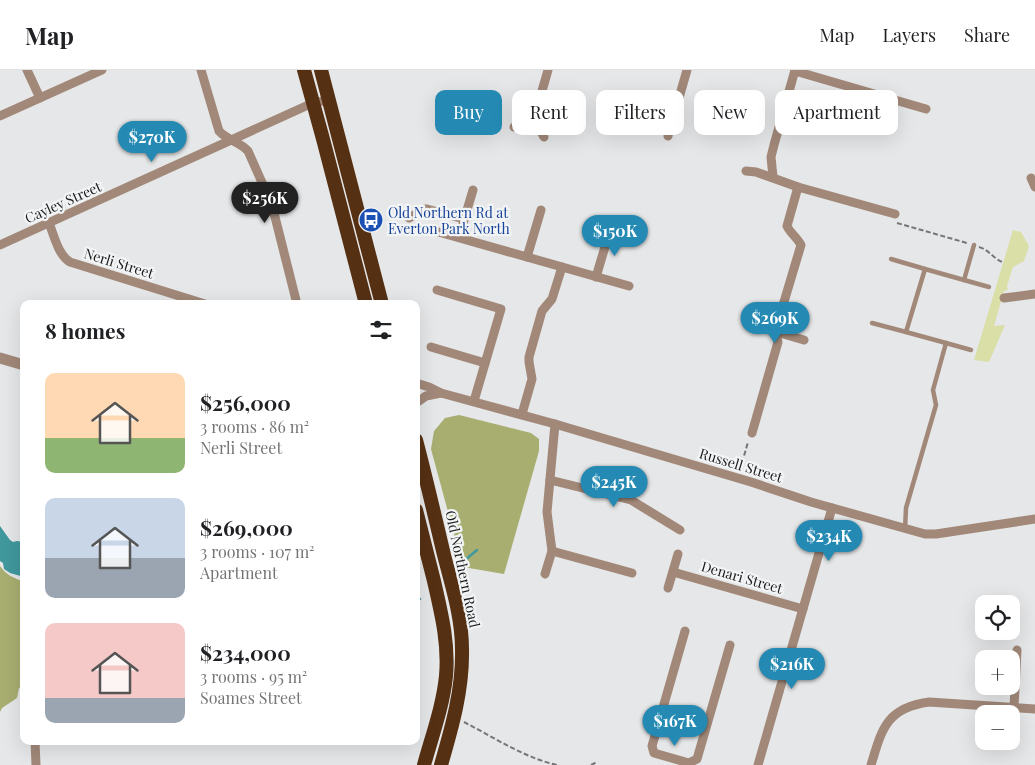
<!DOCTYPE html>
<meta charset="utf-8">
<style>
:root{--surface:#fff;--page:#f2f2f2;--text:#202124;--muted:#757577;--line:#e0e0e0;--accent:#248ab3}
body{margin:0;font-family:"Playfair Display",serif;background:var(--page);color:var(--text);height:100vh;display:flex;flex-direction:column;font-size:19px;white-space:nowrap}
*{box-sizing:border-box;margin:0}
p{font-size:16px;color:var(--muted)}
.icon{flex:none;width:28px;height:28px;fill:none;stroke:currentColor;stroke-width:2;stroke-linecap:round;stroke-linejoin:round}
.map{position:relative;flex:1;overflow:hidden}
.details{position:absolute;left:20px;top:230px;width:400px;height:445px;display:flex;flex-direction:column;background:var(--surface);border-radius:10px;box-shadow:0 5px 20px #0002}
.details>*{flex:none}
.banner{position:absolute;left:435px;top:20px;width:475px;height:45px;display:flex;gap:10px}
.controls{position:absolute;left:975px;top:525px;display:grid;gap:10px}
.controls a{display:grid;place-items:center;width:45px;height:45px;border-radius:10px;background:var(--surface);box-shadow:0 5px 20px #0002;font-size:25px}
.price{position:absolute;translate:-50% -42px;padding:0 11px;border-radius:18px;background:var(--accent);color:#fff;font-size:16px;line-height:32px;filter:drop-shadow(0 1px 2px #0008)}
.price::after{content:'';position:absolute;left:50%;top:30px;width:15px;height:11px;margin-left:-8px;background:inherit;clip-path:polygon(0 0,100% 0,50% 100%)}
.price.active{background:#222;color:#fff}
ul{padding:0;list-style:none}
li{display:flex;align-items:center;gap:15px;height:125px;padding:0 25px}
li span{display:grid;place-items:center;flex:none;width:140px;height:100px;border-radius:10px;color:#555}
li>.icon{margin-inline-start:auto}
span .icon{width:60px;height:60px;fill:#fffc;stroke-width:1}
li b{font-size:21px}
h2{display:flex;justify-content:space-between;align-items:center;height:60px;padding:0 25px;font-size:21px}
.chip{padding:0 18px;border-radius:10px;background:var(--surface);box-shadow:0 5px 20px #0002;font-size:18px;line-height:45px}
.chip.active{background:var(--accent);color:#fff}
header{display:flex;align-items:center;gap:30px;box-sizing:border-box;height:70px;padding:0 25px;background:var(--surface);border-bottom:1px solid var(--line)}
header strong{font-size:24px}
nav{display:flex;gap:28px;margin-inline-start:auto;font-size:18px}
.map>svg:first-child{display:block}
</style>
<header>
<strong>Map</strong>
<nav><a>Map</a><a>Layers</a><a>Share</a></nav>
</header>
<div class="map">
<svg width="1035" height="695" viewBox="0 0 1035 695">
<rect width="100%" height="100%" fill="#e6e7e8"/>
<polygon fill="#d9dfa6" points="1013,160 1021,162 1029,176 1024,191 1013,197 1007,216 1008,220 1004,221 994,256 1005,255 989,292 974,290"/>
<g fill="#a8ae70">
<polygon points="459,345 531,363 539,369 539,381 504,504 463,497 431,379 434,361 445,348"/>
<path d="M0 496C6 505 14 508 24 512V617L19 618 17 628 2 638 0 642Z"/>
</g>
<polygon fill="#40989d" points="0,456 10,470 13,472 17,471 24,472 24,507 10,503 4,499 3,493 0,491"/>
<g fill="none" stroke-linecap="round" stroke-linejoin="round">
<g stroke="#40989d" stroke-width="2.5">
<polyline points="458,496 477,480"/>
<polyline points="416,530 420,529"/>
</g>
<g stroke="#757677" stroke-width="2" stroke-dasharray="5 2.5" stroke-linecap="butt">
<polyline points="897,153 967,173"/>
<path d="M979 177C989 180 993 188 1002 192"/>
<polyline points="740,400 748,372"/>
<path d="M464 652C493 667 525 688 557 695"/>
<polyline points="591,695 597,692"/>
</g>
<g stroke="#a18879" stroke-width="4.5">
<polyline points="891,189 925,199"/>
<polyline points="964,210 989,217"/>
<polyline points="872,253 906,262"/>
<polyline points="946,273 971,280"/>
<polyline points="905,459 906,438 936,335 933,320 946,273 906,262 925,199 964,210 974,175"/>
</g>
<g stroke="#a18879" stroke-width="9">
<polyline points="27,0 40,28"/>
<path d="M201 0 219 61C227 70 240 72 248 81L272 135 297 234"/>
<polyline points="795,1 926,39"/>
<polyline points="0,46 102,0"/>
<polyline points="534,49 548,0"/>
<polyline points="514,57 534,49 544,67"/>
<polyline points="668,66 687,0"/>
<polyline points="746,101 756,102 798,117 895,144"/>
<polyline points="773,107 771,87 774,75 795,0"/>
<polyline points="1031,108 1035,117"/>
<polyline points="409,148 425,139 427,139 464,149"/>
<path d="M49 153C54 165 58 185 70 192L205 234"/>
<polyline points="435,161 629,216"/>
<polyline points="459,167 473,120"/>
<polyline points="0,175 306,36 329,29"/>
<polyline points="527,187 541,140"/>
<polyline points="596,207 610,160"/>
<polyline points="437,220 501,239 474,331"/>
<polyline points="1004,228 1035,224"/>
<polyline points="752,255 804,270"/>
<polyline points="431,277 485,293"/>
<polyline points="416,313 429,317 441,323 555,354 751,412 811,432 925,464 936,464 1035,449"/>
<polyline points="416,333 426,326 441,323"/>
<polyline points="522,344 532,309 529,292 529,287 542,241 552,229 562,197"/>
<path d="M752 363 778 272 775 262 801 175C797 167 790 163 787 156L798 117"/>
<polyline points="550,410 631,430 680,460"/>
<polyline points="552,481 632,503"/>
<polyline points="673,502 803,539"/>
<polyline points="545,504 552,481 547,442 555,354"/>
<polyline points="668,518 678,484"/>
<polyline points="685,561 652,676 654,683 689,693 697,689 730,575"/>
<polyline points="1014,637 1017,580"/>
<polyline points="35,671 36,695"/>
<polyline points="758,695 832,438"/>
<path d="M871 695C882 659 886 638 929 632L1035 639"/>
</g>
<polyline stroke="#a18879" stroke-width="11" points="0,288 24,295"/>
<g stroke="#563013" stroke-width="14">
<polyline points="304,0 323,69 366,234"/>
<polyline points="321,0 382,234"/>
<path d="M416 370C426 408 435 447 444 485 452 516 462 547 462 579 463 619 452 657 441 695"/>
<path d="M416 440C422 464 428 488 434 511 441 542 449 573 446 606 443 636 432 666 424 695"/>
</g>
</g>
<defs>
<symbol id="bus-disc" viewBox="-11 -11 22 22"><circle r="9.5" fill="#1a4fb4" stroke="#f3f4f5"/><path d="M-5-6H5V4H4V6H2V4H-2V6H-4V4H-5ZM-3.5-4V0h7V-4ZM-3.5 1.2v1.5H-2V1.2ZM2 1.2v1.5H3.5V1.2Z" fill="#fff"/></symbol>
</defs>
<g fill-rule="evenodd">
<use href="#bus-disc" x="357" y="136" width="28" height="28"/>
</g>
<g text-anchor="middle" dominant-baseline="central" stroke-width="4.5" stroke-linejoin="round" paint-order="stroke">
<g font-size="14" fill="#191a1a" stroke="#f3f4f5">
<text transform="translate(63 132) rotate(-24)">Cayley Street</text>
<text transform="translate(119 193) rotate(17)">Nerli Street</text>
<text transform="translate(741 395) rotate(17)">Russell Street</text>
<text transform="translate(463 499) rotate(78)">Old Northern Road</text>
<text transform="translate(742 507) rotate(16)">Denari Street</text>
</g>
<g font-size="14" fill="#164399" stroke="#f3f4f5" text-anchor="start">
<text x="388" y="142">Old Northern Rd at<tspan x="388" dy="16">Everton Park North</tspan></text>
</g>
</g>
</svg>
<div class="controls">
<a><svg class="icon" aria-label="locate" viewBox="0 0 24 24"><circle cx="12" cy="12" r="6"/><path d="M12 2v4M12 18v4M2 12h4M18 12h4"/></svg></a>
<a>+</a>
<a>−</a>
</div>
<b class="price" style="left:152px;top:93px">$270K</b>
<b class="price active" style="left:265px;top:154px">$256K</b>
<b class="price" style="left:615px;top:187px">$150K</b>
<b class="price" style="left:775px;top:274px">$269K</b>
<b class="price" style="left:614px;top:438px">$245K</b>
<b class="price" style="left:829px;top:492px">$234K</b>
<b class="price" style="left:792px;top:620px">$216K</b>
<b class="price" style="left:675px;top:677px">$167K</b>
<div class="banner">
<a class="chip active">Buy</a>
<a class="chip">Rent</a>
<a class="chip">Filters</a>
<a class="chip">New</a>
<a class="chip">Apartment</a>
</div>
<section class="details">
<h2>8 homes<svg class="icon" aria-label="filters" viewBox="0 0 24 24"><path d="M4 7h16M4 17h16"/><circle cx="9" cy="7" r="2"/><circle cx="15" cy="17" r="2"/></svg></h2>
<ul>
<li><span style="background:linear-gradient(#ffd9b3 65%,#8fb573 0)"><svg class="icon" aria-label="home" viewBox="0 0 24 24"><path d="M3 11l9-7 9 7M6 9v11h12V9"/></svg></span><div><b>$256,000</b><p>3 rooms · 86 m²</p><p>Nerli Street</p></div></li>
<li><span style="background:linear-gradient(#c9d6e8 60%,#9aa5b1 0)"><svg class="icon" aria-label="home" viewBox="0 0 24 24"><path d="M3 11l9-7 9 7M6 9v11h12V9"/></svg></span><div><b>$269,000</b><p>3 rooms · 107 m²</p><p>Apartment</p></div></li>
<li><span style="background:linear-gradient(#f6c9c9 75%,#9aa5b1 0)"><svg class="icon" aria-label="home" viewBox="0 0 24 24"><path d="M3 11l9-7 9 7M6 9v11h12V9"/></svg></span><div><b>$234,000</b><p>3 rooms · 95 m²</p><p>Soames Street</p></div></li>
</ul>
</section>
</div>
